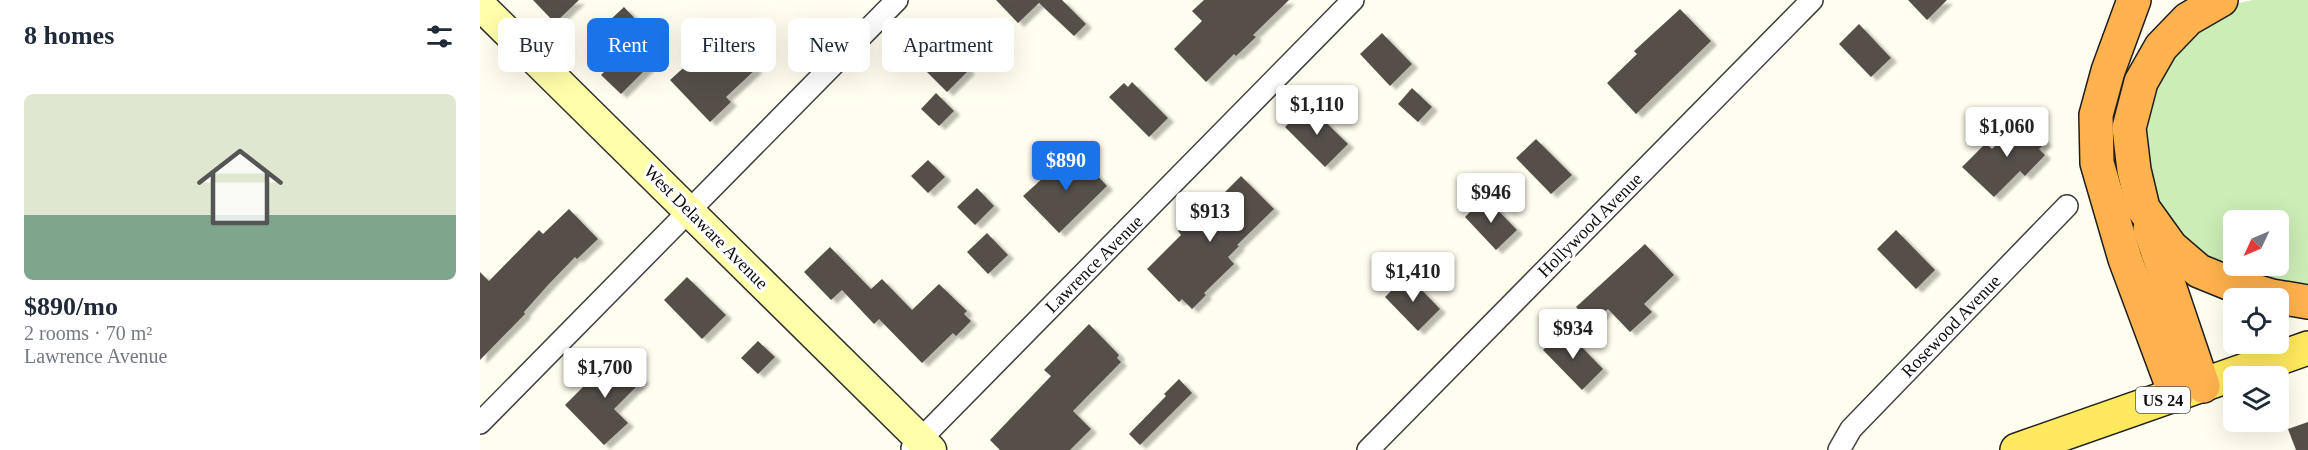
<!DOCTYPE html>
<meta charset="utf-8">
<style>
:root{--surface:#fff;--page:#f6f6f7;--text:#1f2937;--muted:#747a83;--accent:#1a73e8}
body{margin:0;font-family:"Times New Roman",serif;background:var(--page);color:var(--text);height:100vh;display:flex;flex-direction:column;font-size:22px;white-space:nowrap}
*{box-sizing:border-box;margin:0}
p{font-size:20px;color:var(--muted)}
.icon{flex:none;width:33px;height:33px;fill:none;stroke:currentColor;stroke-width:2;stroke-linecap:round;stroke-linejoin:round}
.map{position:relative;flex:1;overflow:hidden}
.drawer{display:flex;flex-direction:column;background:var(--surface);width:480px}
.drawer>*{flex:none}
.guide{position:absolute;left:18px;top:18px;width:570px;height:54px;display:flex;gap:12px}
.needle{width:39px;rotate:226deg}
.fabs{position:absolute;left:1743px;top:210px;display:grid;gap:12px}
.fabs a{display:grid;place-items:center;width:66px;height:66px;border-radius:9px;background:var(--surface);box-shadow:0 6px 24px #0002;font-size:30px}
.price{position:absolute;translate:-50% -51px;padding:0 14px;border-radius:6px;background:#fff;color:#222;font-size:20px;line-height:39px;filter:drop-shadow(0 2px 3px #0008)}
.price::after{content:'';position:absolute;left:50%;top:36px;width:18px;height:14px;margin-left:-9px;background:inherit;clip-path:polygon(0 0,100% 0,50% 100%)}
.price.active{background:var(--accent);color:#fff}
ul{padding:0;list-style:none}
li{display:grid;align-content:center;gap:12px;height:318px;padding:0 24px}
li span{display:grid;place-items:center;height:186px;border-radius:9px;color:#555}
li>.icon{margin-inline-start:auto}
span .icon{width:108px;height:108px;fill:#fffc;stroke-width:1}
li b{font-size:26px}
h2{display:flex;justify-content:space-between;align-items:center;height:72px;padding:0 24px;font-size:26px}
.chip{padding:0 21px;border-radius:9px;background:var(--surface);box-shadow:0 6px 24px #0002;font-size:21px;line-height:54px}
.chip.active{background:var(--accent);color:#fff}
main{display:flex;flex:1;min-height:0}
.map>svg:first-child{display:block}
</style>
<main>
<section class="drawer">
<h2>8 homes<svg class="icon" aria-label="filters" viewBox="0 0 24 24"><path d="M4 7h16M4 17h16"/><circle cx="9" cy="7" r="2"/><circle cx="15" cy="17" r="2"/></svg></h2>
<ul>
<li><span style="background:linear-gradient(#dfe7d0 65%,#7fa58c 0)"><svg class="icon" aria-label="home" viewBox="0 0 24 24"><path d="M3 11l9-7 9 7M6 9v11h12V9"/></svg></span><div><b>$890/mo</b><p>2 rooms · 70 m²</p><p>Lawrence Avenue</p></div></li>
</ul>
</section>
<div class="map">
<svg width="1828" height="450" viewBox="0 0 1828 450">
<defs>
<filter id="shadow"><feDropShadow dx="6" dy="4" stdDeviation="1.5" flood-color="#0004"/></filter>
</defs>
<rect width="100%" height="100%" fill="#fffeef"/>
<path fill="#ccedb5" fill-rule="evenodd" d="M1773 0H1828V283L1785 282 1743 266 1712 248 1683 216 1667 175 1661 128 1668 91 1711 32 1754 4ZM1754 220H1798V266H1754Z"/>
<g fill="#575049" filter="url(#shadow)">
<polygon points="53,0 99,0 75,23"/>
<polygon points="516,0 582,0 606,24 594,36 559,3 538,23"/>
<polygon points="724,0 809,0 773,35 776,37 756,56 754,54 726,82 694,49 722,21 712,11"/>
<polygon points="1428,0 1467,0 1447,20"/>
<polygon points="144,7 163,27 148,41 129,21"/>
<polygon points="1200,9 1231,41 1156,114 1127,83 1157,54 1154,51"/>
<polygon points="1379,24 1411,58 1391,77 1359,44"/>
<polygon points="242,33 276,69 246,97 251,102 230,122 190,80"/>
<polygon points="902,33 932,64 910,86 880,54"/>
<polygon points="457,41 489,70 467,92 443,68 447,64 436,54 448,42 452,46"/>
<polygon points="151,45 171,64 141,94 121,75"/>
<polygon points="652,82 688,118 669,137 629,97 644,83 648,87"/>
<polygon points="932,88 952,107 938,122 918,104"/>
<polygon points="456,93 474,111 459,126 441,109"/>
<polygon points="828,105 868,144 845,167 805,127"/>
<polygon points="1543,118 1566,142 1559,149 1565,155 1545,176 1540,171 1514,197 1482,167 1506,143 1512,149"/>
<polygon points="1056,139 1092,175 1071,194 1036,158"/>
<polygon points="595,152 627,186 579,233 543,196 564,177 566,179"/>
<polygon points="448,160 465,177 448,193 431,176"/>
<polygon points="761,176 794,209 757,245 759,246 748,257 754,264 724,293 726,295 712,309 702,299 699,302 667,269 701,235 698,231 721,208 725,212"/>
<polygon points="497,188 514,206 495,225 477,207"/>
<polygon points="1005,197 1037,230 1016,250 985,217"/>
<polygon points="89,209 118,239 97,259 95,257 68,285 44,312 45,314 0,360 0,272 9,281 59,230 63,234"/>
<polygon points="1416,230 1455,270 1436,289 1397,249"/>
<polygon points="507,233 528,255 508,274 487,252"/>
<polygon points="1165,244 1194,275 1164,304 1172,312 1150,332 1128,309 1111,324 1096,307"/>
<polygon points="350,247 391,289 402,279 432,310 459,284 487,311 484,314 491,321 476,336 473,333 442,363 399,319 394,324 362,290 351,300 324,272"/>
<polygon points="927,275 960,309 938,331 905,297"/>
<polygon points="207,277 246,315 222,339 184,300"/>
<polygon points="609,324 639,355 637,358 641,362 593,411 611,429 590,450 520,450 510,440 571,376 564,370"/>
<polygon points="1084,329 1123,369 1102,390 1063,350"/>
<polygon points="278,341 295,357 278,374 261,358"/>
<polygon points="137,353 163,380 134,409 148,423 124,445 85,405"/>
<polygon points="699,379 712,393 660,445 649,434 686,396 684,394"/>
<polygon points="1828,422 1828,450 1816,450 1808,429"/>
</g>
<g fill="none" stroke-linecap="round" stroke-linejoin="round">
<defs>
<g id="street">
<polyline points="0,423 417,0"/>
<polyline points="432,448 873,0"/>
<polyline points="888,450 1332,0"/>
<polyline points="1359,450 1371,429 1587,206"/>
</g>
<polyline id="secondary" points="0,5 451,450"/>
<polyline id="primary" points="1537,450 1828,348"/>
<g id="highway">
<polyline points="1654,0 1628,71 1616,115 1617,163 1645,259 1696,396"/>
<polyline points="1741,0 1708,19 1681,47 1661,82 1649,128 1654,170 1663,208 1691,247 1719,271 1751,284 1792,296 1828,302"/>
<polyline points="1670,229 1723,386"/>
</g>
</defs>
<use href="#street" stroke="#414141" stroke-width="24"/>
<use href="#secondary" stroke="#303030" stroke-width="33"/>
<use href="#primary" stroke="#1f1f1f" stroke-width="36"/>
<use href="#highway" stroke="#1f1f1f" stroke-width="36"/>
<use href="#street" stroke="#fff" stroke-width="21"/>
<use href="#secondary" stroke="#ffa" stroke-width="30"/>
<use href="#primary" stroke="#ffe95f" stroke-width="33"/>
<use href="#highway" stroke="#ffb24d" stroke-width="33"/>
</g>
<g text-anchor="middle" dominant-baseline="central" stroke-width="6" stroke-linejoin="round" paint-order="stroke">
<rect fill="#fff" stroke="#565656" stroke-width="1.5" x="1656" y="387" width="54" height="26" rx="4.5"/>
<g font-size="16" font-weight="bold" fill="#0e0e0e">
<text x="1683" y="400">US 24</text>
</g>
<g font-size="18" fill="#0e0e0e" stroke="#fff">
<text transform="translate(1110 225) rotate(-45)">Hollywood Avenue</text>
<text transform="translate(226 227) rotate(45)">West Delaware Avenue</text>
<text transform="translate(614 264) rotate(-45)">Lawrence Avenue</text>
<text transform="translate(1471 326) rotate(-46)">Rosewood Avenue</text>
</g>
</g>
</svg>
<div class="fabs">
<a><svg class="needle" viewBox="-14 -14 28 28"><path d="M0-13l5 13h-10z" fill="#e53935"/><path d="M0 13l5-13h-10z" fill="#747a83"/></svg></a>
<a><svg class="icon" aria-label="locate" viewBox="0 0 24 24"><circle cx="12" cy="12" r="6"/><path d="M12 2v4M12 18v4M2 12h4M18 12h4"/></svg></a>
<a><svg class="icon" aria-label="layers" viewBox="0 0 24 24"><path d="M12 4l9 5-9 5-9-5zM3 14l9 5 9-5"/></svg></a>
</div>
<b class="price" style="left:837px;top:136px">$1,110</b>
<b class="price" style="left:1527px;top:158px">$1,060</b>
<b class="price active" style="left:586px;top:192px">$890</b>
<b class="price" style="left:1011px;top:224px">$946</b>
<b class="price" style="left:730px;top:243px">$913</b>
<b class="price" style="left:933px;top:303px">$1,410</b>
<b class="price" style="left:1093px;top:360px">$934</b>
<b class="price" style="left:125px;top:399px">$1,700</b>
<div class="guide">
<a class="chip">Buy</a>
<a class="chip active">Rent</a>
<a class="chip">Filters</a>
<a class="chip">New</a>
<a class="chip">Apartment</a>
</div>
</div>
</main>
